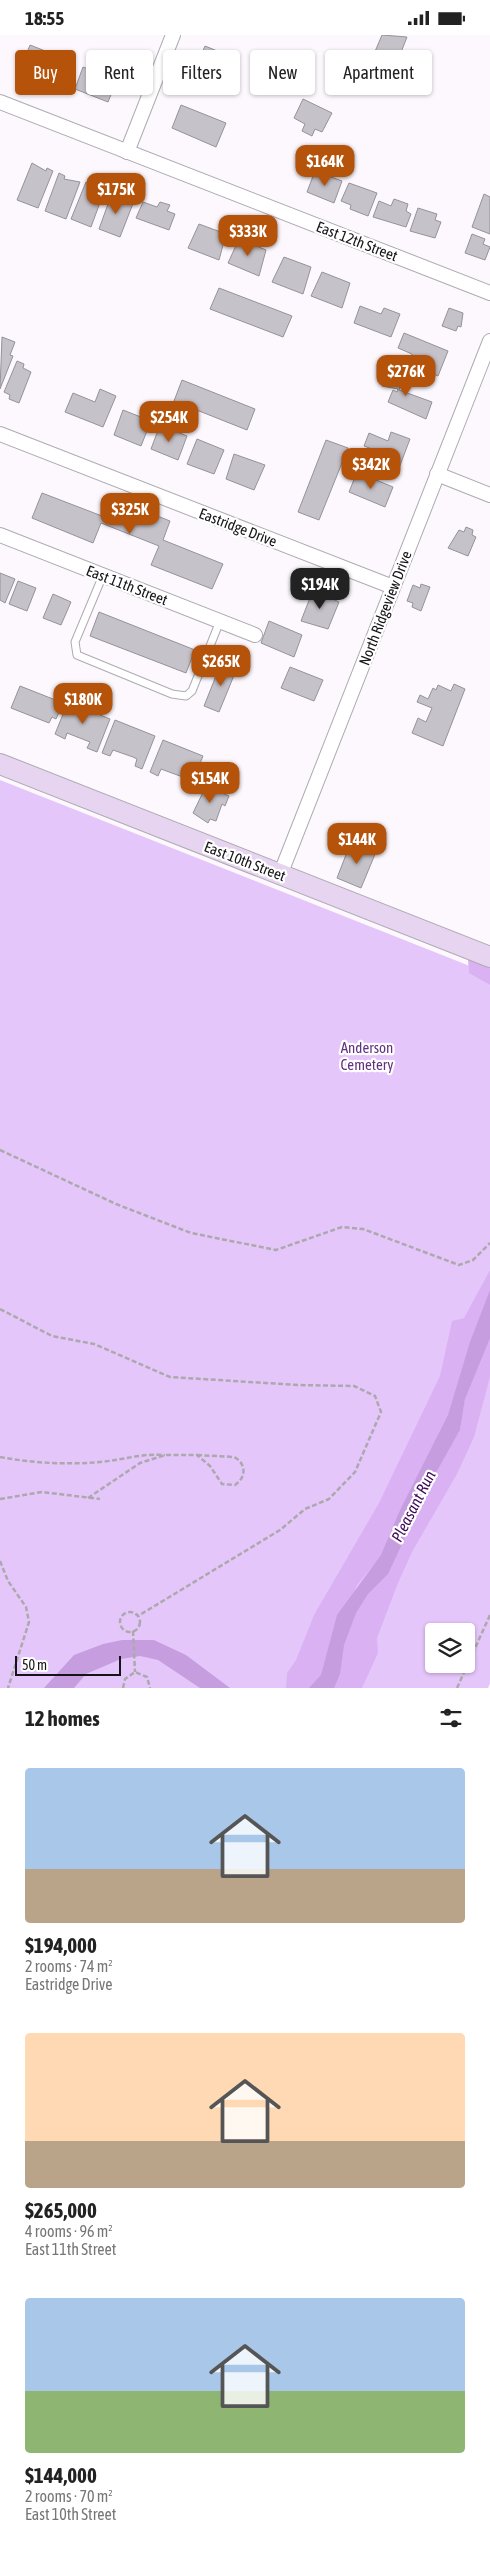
<!DOCTYPE html>
<meta charset="utf-8">
<style>
:root{--surface:#fff;--page:#f6f6f6;--text:#222;--muted:#767676;--accent:#b45309}
body{margin:0;font-family:"Asap Condensed",sans-serif;background:var(--page);color:var(--text);height:100vh;display:flex;flex-direction:column;font-size:19px;white-space:nowrap}
*{box-sizing:border-box;margin:0}
p{font-size:16px;color:var(--muted)}
.icon{flex:none;width:28px;height:28px;fill:none;stroke:currentColor;stroke-width:2;stroke-linecap:round;stroke-linejoin:round}
.map{position:relative;height:1653px;overflow:hidden}
.details{display:flex;flex-direction:column;background:var(--surface);flex:1}
.details>*{flex:none}
.top-card{position:absolute;left:15px;top:15px;width:460px;height:45px;display:flex;gap:10px}
.controls{position:absolute;left:425px;top:1588px;display:grid;gap:10px}
.controls a{display:grid;place-items:center;width:50px;height:50px;border-radius:5px;background:var(--surface);box-shadow:0 1px 4px #0004;font-size:25px}
.scale{position:absolute;left:15px;bottom:12px;width:106px;box-sizing:border-box;padding-left:5px;border:2px solid #151416;border-top:0;font-size:14px;line-height:18px;white-space:nowrap;color:#151416;-webkit-text-stroke:4px #fff;paint-order:stroke}
.price{position:absolute;translate:-50% -42px;padding:0 11px;border-radius:10px;background:var(--accent);color:#fff;font-size:16px;line-height:32px;filter:drop-shadow(0 1px 2px #0008)}
.price::after{content:'';position:absolute;left:50%;top:30px;width:15px;height:11px;margin-left:-8px;background:inherit;clip-path:polygon(0 0,100% 0,50% 100%)}
.price.current{background:#222;color:#fff}
ul{padding:0;list-style:none}
li{display:grid;align-content:center;gap:10px;height:265px;padding:0 25px}
li span{display:grid;place-items:center;height:155px;border-radius:5px;color:#555}
li>.icon{margin-inline-start:auto}
span .icon{width:90px;height:90px;fill:#fffc;stroke-width:1}
li b{font-size:21px}
h2{display:flex;justify-content:space-between;align-items:center;height:60px;padding:0 25px;font-size:21px}
.pill{padding:0 18px;border-radius:5px;background:var(--surface);box-shadow:0 1px 4px #0004;font-size:18px;line-height:45px}
.pill.current{background:var(--accent);color:#fff}
.status{display:flex;justify-content:space-between;align-items:center;height:35px;padding:0 25px;background:var(--surface);direction:ltr}
.status svg{height:14px;fill:currentColor}
.map>svg:first-child{display:block}
</style>
<div class="status"><b>18:55</b><svg viewBox="0 0 49 12"><path d="M0 12V9h3v3zM5 12V6h3v6zM10 12V3h3v9zM15 12V0h3v12zM26 1h20v11H26zM47 4h2v5h-2z"/></svg></div>
<div class="map">
<svg width="490" height="1653" viewBox="0 0 490 1653">
<rect width="100%" height="100%" fill="#fcf8fe"/>
<path fill="#e5c6fa" fill-rule="evenodd" d="M0 745 490 939V1648L488 1653H0ZM434 1596H466V1629H434Z"/>
<g fill="#dab2f4">
<polygon points="468,924 490,933 490,950 469,938"/>
<polygon points="490,1235 490,1272 456,1373 432,1422 400,1475 382,1524 372,1532 357,1550 317,1653 286,1653 287,1638 296,1625 314,1580 379,1468 440,1341 452,1286 464,1283"/>
<polygon points="490,1295 490,1342 474,1402 457,1439 412,1517 398,1548 377,1603 378,1618 362,1653 329,1653 339,1602 460,1395 466,1357"/>
</g>
<g fill="#c69edf">
<polygon points="490,1255 490,1303 465,1364 460,1395 433,1443 388,1539 368,1559 356,1578 344,1610 340,1639 334,1653 309,1653 321,1640 337,1580 381,1520 400,1475 448,1380 470,1307"/>
<polygon points="122,1605 154,1605 186,1620 230,1653 200,1653 158,1625 140,1621 121,1624 86,1639 74,1653 44,1653 74,1620 103,1609"/>
</g>
<g fill="#c6c2c9" stroke="#969299">
<polygon points="382,0 407,2 394,35 371,26"/>
<polygon points="30,10 63,23 54,46 21,33"/>
<polygon points="205,11 227,20 214,53 191,44"/>
<polygon points="83,32 117,45 108,67 75,54"/>
<polygon points="303,64 332,78 322,97 315,94 312,101 302,96 305,89 294,83"/>
<polygon points="181,70 226,88 216,112 172,93"/>
<polygon points="32,128 46,136 47,133 53,136 38,173 17,165"/>
<polygon points="315,136 342,146 334,168 307,157"/>
<polygon points="59,138 65,141 64,144 80,147 66,184 45,176"/>
<polygon points="86,147 105,154 91,192 71,184"/>
<polygon points="349,148 377,158 368,181 350,174 351,170 341,166"/>
<polygon points="112,158 134,166 120,202 99,194"/>
<polygon points="484,159 490,162 490,199 472,192"/>
<polygon points="394,164 408,169 406,176 411,179 406,192 373,182 379,166 391,171"/>
<polygon points="143,167 157,172 160,167 170,170 167,176 175,179 169,195 136,183"/>
<polygon points="418,173 437,179 435,185 441,187 435,203 410,196"/>
<polygon points="199,189 226,199 219,225 188,213"/>
<polygon points="472,199 485,204 483,209 490,212 485,225 465,218"/>
<polygon points="239,204 266,215 259,241 228,228"/>
<polygon points="284,222 311,232 303,259 272,247"/>
<polygon points="322,237 350,248 342,273 311,261"/>
<polygon points="219,253 292,281 283,302 210,274"/>
<polygon points="360,271 381,279 384,273 400,279 391,302 354,288"/>
<polygon points="449,273 463,278 461,292 458,291 456,296 442,291"/>
<polygon points="404,298 448,316 438,341 411,329 412,319 398,313"/>
<polygon points="2,302 15,307 10,320 13,321 0,354"/>
<polygon points="17,326 24,329 23,333 31,337 19,368 9,364 10,360 4,357"/>
<polygon points="388,336 404,342 399,355 432,367 426,384 388,367 393,355 397,357 398,354 382,351"/>
<polygon points="182,345 255,374 247,395 174,366"/>
<polygon points="100,354 116,361 103,392 65,377 73,358 95,367"/>
<polygon points="123,375 151,386 141,411 114,400"/>
<polygon points="160,390 187,401 178,425 151,414"/>
<polygon points="391,397 410,404 399,433 381,426 383,418 364,411 369,398 388,406"/>
<polygon points="197,404 224,415 214,439 187,429"/>
<polygon points="326,405 348,413 319,485 298,477"/>
<polygon points="234,419 265,430 254,455 226,444"/>
<polygon points="357,437 393,452 385,472 349,457"/>
<polygon points="42,458 102,481 110,462 170,486 163,505 223,529 212,554 151,530 159,511 101,488 93,508 32,483"/>
<polygon points="466,492 473,495 472,500 476,502 468,521 448,513 459,495 464,497"/>
<polygon points="0,538 15,544 5,568 0,565"/>
<polygon points="18,546 36,553 27,576 9,569"/>
<polygon points="421,549 430,552 421,576 412,572 413,568 407,566 413,550 420,553"/>
<polygon points="313,555 339,567 328,594 301,586"/>
<polygon points="53,559 71,567 61,590 43,583"/>
<polygon points="99,577 195,615 186,638 90,601"/>
<polygon points="269,586 302,600 294,622 261,608"/>
<polygon points="222,626 237,633 219,677 204,671"/>
<polygon points="290,632 323,645 314,666 281,653"/>
<polygon points="454,649 465,654 443,711 412,698 418,683 426,687 432,673 417,667 420,660 428,664 433,653 436,655 438,650 451,656"/>
<polygon points="20,651 58,666 57,668 62,670 56,684 52,682 49,688 11,673"/>
<polygon points="68,667 110,684 97,717 87,713 90,707 67,698 65,704 55,699"/>
<polygon points="115,685 155,701 142,734 135,731 137,724 133,722 113,715 110,721 102,718"/>
<polygon points="163,705 203,721 190,753 182,750 185,743 180,741 161,734 158,741 150,737"/>
<polygon points="206,751 229,761 225,771 222,769 216,786 210,784 208,788 193,778"/>
<polygon points="365,807 378,812 361,853 337,843 349,812 361,816"/>
</g>
<g fill="none" stroke-linecap="round" stroke-linejoin="round">
<defs>
<polyline id="service" points="103,540 75,607 77,620 172,659 186,661 192,656 220,586"/>
<g id="minor">
<polyline points="0,67 490,258"/>
<polyline points="127,117 173,0"/>
<polyline points="0,399 393,552"/>
<polyline points="437,439 490,460"/>
<polyline points="0,500 255,600"/>
<polyline points="280,840 490,306"/>
</g>
<polyline id="secondary" points="0,729 490,922"/>
</defs>
<use href="#service" stroke="#aeaab1" stroke-width="9"/>
<use href="#minor" stroke="#aeaab1" stroke-width="16"/>
<use href="#secondary" stroke="#aeaab1" stroke-width="22"/>
<g stroke="#aca9ad" stroke-width="2.5" stroke-dasharray="5 2.5" stroke-linecap="butt">
<polyline points="0,1115 116,1169 191,1198 276,1215 342,1192 363,1194 459,1230 473,1225 490,1208"/>
<polyline points="0,1274 52,1301 94,1309 170,1342 298,1350 354,1351 375,1361 381,1377 355,1437 329,1464 305,1474 280,1495 138,1581"/>
<path d="M197 1420 234 1422C246 1428 247 1442 235 1450L222 1449 210 1431Z"/>
<path d="M0 1422C32 1428 67 1430 100 1427 123 1425 142 1418 165 1420"/>
<polyline points="88,1463 140,1428 165,1420 197,1420"/>
<polyline points="0,1464 42,1457 100,1464"/>
<polyline points="0,1526 8,1546 26,1572 29,1587 8,1653"/>
<circle cx="130" cy="1587" r="10"/>
<polyline points="133,1596 135,1637"/>
<polyline points="123,1653 125,1644 135,1637 147,1642 150,1653"/>
<polyline points="457,1653 490,1580"/>
</g>
<use href="#service" stroke="#fff" stroke-width="7"/>
<use href="#minor" stroke="#fff" stroke-width="14"/>
<use href="#secondary" stroke="#e6d4f1" stroke-width="20"/>
</g>
<g text-anchor="middle" dominant-baseline="central" stroke-width="4.5" stroke-linejoin="round" paint-order="stroke">
<g font-size="15" fill="#151416" stroke="#fff">
<text transform="translate(357 206) rotate(21)">East 12th Street</text>
<text transform="translate(238 492) rotate(21)">Eastridge Drive</text>
<text transform="translate(127 550) rotate(21)">East 11th Street</text>
<text transform="translate(385 573) rotate(-69)">North Ridgeview Drive</text>
<text transform="translate(245 826) rotate(21)">East 10th Street</text>
</g>
<g font-size="15" fill="#63327f" stroke="#fff">
<text x="367" y="1012">Anderson<tspan x="367" dy="17">Cemetery</tspan></text>
</g>
<g font-size="16" font-style="italic" fill="#3e0857" stroke="#fff">
<text transform="translate(413 1471) rotate(-63)">Pleasant Run</text>
</g>
</g>
</svg>
<div class="controls">
<a><svg class="icon" aria-label="layers" viewBox="0 0 24 24"><path d="M12 4l9 5-9 5-9-5zM3 14l9 5 9-5"/></svg></a>
</div>
<div class="scale">50 m</div>
<b class="price" style="left:325px;top:152px">$164K</b>
<b class="price" style="left:116px;top:180px">$175K</b>
<b class="price" style="left:248px;top:222px">$333K</b>
<b class="price" style="left:406px;top:362px">$276K</b>
<b class="price" style="left:169px;top:408px">$254K</b>
<b class="price" style="left:371px;top:455px">$342K</b>
<b class="price" style="left:130px;top:500px">$325K</b>
<b class="price current" style="left:320px;top:575px">$194K</b>
<b class="price" style="left:221px;top:652px">$265K</b>
<b class="price" style="left:83px;top:690px">$180K</b>
<b class="price" style="left:210px;top:769px">$154K</b>
<b class="price" style="left:357px;top:830px">$144K</b>
<div class="top-card">
<a class="pill current">Buy</a>
<a class="pill">Rent</a>
<a class="pill">Filters</a>
<a class="pill">New</a>
<a class="pill">Apartment</a>
</div>
</div>
<section class="details">
<h2>12 homes<svg class="icon" aria-label="filters" viewBox="0 0 24 24"><path d="M4 7h16M4 17h16"/><circle cx="9" cy="7" r="2"/><circle cx="15" cy="17" r="2"/></svg></h2>
<ul>
<li><span style="background:linear-gradient(#a9c7e8 65%,#b9a48a 0)"><svg class="icon" aria-label="home" viewBox="0 0 24 24"><path d="M3 11l9-7 9 7M6 9v11h12V9"/></svg></span><div><b>$194,000</b><p>2 rooms · 74 m²</p><p>Eastridge Drive</p></div></li>
<li><span style="background:linear-gradient(#ffd9b3 70%,#b9a48a 0)"><svg class="icon" aria-label="home" viewBox="0 0 24 24"><path d="M3 11l9-7 9 7M6 9v11h12V9"/></svg></span><div><b>$265,000</b><p>4 rooms · 96 m²</p><p>East 11th Street</p></div></li>
<li><span style="background:linear-gradient(#a9c7e8 60%,#8fb573 0)"><svg class="icon" aria-label="home" viewBox="0 0 24 24"><path d="M3 11l9-7 9 7M6 9v11h12V9"/></svg></span><div><b>$144,000</b><p>2 rooms · 70 m²</p><p>East 10th Street</p></div></li>
</ul>
</section>
